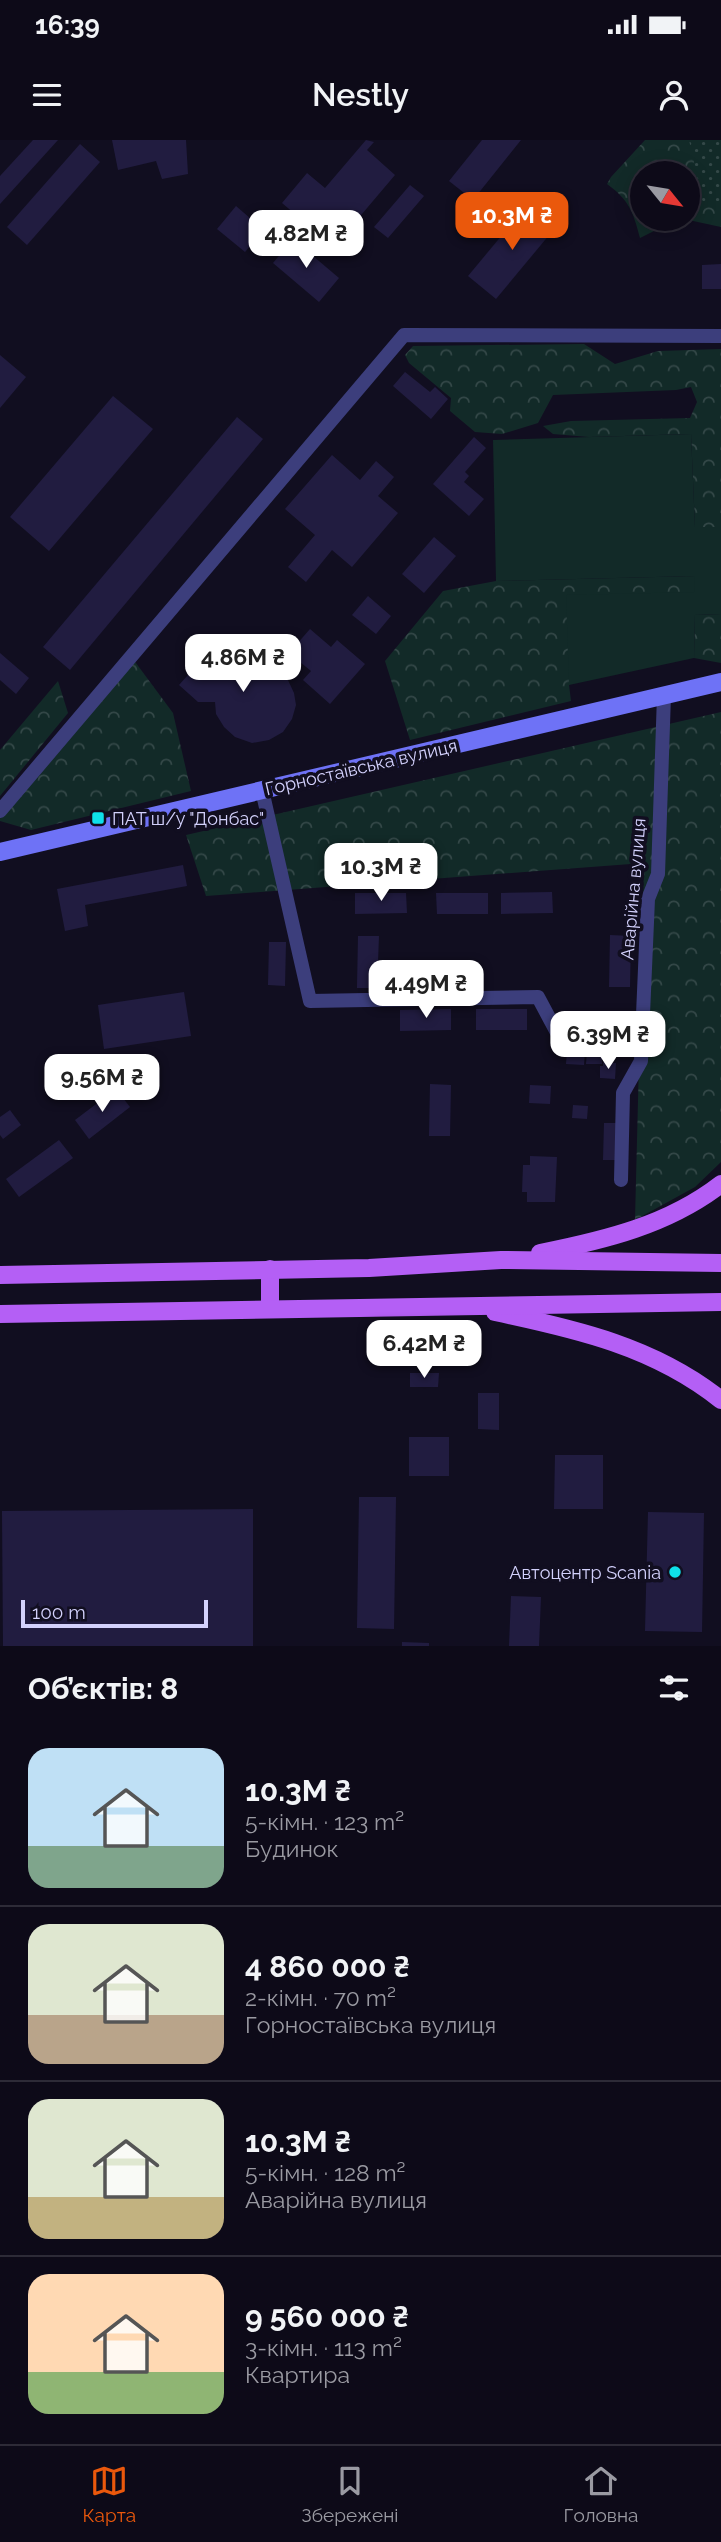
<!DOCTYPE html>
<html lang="uk">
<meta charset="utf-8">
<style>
:root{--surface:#0d0a18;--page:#1b1825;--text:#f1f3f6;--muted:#9a9aa2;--line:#2d2b37;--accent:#ea580c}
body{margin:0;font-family:Raleway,sans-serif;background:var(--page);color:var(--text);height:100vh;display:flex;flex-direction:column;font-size:26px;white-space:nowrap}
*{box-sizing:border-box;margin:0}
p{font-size:23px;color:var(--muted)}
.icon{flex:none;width:38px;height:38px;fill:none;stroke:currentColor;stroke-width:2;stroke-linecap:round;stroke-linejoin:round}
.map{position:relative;height:1506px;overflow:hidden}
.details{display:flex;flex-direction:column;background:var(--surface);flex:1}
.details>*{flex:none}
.needle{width:46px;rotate:120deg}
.controls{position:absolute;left:630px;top:21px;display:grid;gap:14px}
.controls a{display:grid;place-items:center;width:70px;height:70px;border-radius:50%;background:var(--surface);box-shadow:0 4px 18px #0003,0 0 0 2px var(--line);font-size:35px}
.scale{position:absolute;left:21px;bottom:18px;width:187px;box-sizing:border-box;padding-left:7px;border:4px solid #d3d1fc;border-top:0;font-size:19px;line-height:24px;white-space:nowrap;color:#d3d1fc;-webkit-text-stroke:5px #110e20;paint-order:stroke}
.price{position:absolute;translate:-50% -60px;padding:0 16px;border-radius:14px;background:#fff;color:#222;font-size:23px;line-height:46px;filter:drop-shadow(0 2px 4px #0008)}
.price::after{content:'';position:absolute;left:50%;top:42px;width:21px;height:16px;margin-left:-10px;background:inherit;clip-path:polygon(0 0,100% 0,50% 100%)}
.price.current{background:var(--accent);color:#fff}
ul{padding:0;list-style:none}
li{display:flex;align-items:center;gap:21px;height:175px;padding:0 28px}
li+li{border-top:2px solid var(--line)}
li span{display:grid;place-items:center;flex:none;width:196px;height:140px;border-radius:21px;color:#555}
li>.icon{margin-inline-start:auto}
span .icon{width:84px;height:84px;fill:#fffc;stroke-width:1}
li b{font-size:30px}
h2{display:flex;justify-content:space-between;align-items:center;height:84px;padding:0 28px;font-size:30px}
.status{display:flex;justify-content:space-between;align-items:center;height:49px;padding:0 35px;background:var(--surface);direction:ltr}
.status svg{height:19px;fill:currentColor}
header{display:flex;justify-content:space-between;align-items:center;height:91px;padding:0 28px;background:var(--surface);font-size:32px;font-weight:600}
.menu{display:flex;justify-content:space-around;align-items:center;height:98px;border-top:2px solid var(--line);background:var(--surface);font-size:19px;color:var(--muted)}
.menu a{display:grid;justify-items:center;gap:4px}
.menu .current{color:var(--accent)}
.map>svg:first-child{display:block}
</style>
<div class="status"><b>16:39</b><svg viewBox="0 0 49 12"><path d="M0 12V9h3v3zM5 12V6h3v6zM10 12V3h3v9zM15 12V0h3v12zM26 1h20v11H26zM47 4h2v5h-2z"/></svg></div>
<header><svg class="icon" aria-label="menu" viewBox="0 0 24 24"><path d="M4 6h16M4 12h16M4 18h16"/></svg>Nestly<svg class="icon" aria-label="person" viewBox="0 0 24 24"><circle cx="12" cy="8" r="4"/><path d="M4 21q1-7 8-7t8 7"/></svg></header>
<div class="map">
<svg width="721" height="1506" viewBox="0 0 721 1506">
<defs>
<pattern id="forest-crowns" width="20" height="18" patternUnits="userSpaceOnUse" patternTransform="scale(1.75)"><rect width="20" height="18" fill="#122a28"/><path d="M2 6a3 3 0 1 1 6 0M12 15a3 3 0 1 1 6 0" fill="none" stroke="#344848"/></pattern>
<pattern id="park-dots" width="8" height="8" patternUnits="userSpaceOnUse" patternTransform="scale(1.75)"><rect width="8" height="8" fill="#122a28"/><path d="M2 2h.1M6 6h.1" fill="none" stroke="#344848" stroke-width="1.8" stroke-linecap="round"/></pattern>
</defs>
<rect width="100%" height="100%" fill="#110e20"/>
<g fill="url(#forest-crowns)">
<path d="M645 0H721V87L684 79H688V33H642V79H678L640 98C633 71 629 60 607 44L611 37Z"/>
<polygon points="584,204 615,224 658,211 721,209 721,387 695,387 691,294 589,297 553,294 543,286 571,281 690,278 697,262 691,247 676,250 553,255 538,283 502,294 475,292 450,271 451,258 409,223 405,215 413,206"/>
<polygon points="695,436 695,452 569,545 571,561 410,600 385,521 443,451 496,441"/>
<polygon points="721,474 721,523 694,518 695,475"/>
<polygon points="130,515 173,573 191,651 31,690 0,681 0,671"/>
<polygon points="58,541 68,573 0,656 0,610"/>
<polygon points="721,572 721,1022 695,1047 635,1080 644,723 206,756 186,695"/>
</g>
<polygon fill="url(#park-dots)" points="689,0 721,0 721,65 703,63"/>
<polygon fill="#122a28" points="691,294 695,387 721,387 721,474 695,475 694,518 569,545 566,455 694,452 695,436 496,441 493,300"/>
<g fill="#211c40">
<polygon points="33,0 58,0 0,64 0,36"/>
<polygon points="112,0 186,0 188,34 162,39 156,21 118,30"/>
<polygon points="366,0 374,2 367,10 395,35 334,107 282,63 307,33 325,48"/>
<polygon points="482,0 521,0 473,60 449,41"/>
<polygon points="80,4 100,22 27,105 7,87"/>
<polygon points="410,45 424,56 388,98 374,87"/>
<polygon points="527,65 555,88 496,159 468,136"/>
<polygon points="236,66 264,90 245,112 217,89"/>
<polygon points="293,99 339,138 319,162 273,123"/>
<polygon points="721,124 721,149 702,149 702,125"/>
<polygon points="0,215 26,237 0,268"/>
<polygon points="405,232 430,252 435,247 448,259 431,279 393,246"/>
<polygon points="113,256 153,289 49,411 10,377"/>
<polygon points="237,277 263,299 70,530 43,507"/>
<polygon points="474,297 486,308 465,332 469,336 464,342 484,359 469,376 433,344"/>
<polygon points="332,315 360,340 376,321 394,337 378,356 398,373 352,427 332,410 306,442 288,427 315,395 285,369"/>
<polygon points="434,397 456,416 424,453 402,434"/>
<polygon points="368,456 391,476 376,494 352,475"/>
<polygon points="310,489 331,507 337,500 365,524 330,564 303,540 311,531 289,513"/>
<polygon points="221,498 240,516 273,527 287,538 294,553 296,565 292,579 283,592 269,600 252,603 235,597 224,587 216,574 215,562 198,562 179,545"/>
<polygon points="0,513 29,538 16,554 0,540"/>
<polygon points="183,725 187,746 85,765 88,786 65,791 57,749"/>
<polygon points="552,752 553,773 501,774 501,753"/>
<polygon points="355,753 406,753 407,773 355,774"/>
<polygon points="436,753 488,753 488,774 437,774"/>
<polygon points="610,795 631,796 630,847 609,847"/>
<polygon points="358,796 379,796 377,848 357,848"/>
<polygon points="269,802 286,802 285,846 268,845"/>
<polygon points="184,852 191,896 104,909 98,865"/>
<polygon points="451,869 451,890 400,891 400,870"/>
<rect x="476" y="869" width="51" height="21"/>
<polygon points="567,910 585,911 584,925 566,924"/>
<polygon points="587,911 602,912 602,924 586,924"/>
<polygon points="603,922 616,923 615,939 600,938 600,926 603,926"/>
<polygon points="430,944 451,945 450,996 429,996"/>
<polygon points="530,945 551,946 550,964 529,963"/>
<polygon points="116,949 130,967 89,999 75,980"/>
<polygon points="573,965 588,966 587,979 572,978"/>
<polygon points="10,970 21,985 3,999 0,995 0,977"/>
<polygon points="604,983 617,983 616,1020 603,1020"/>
<polygon points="59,1000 73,1018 19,1057 6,1039"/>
<polygon points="530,1016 557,1017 555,1062 527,1062 527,1052 522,1052 523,1025 530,1025"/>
<polygon points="410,1233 439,1233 438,1247 410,1247"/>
<polygon points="478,1253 499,1253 499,1290 478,1289"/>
<rect x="409" y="1297" width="40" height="39"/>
<polygon points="555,1315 603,1315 603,1369 554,1369"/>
<polygon points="359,1357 396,1357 394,1489 357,1488"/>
<polygon points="253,1369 253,1506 3,1506 2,1371"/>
<polygon points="648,1372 704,1373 702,1492 645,1491"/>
<polygon points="511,1456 541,1457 539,1506 509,1506"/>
<polygon points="402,1502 429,1503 429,1506 402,1506"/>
</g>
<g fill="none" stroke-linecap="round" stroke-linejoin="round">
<g stroke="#3c3e7c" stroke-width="14">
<polyline points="262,650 310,861 538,857 562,902 642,903"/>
<polyline points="0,671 404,195 721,196"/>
<polyline points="621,1040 623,953 641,921 648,759 658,734 664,555"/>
</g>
<polyline stroke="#6e72f6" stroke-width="18" points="0,712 721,542"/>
<g stroke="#b45ff5" stroke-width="18">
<path d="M540 1113C605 1100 668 1085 721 1044"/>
<polyline points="270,1129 270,1168"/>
<polyline points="0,1135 369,1128 501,1120 721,1123"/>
<path d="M495 1172C576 1189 655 1207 721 1260"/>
<polyline points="0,1174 721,1162"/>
</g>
</g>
<g fill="#0fe0ea" stroke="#110e20" stroke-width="2.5">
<rect x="91" y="671" width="14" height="14" rx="3.5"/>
<circle cx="675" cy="1432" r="7"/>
</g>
<g text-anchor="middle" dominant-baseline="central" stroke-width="7" stroke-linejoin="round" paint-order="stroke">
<g font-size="18" fill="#d3d1fc" stroke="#110e20">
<text transform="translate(361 627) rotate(-13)">Горностаївська вулиця</text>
<text transform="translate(633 749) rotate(-85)">Аварійна вулиця</text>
</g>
<g font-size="18" fill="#d3d1fc" stroke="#110e20" text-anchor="start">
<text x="112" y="678">ПАТ ш/у "Донбас"</text>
<text x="661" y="1432" text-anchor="end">Автоцентр Scania</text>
</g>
</g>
</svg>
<div class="controls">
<a><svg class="needle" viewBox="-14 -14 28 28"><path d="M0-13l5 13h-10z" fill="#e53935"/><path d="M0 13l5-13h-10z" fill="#9a9aa2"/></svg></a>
</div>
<div class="scale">100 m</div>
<b class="price current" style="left:512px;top:112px">10.3M ₴</b>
<b class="price" style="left:306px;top:130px">4.82M ₴</b>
<b class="price" style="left:243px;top:554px">4.86M ₴</b>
<b class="price" style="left:381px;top:763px">10.3M ₴</b>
<b class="price" style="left:426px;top:880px">4.49M ₴</b>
<b class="price" style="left:608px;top:931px">6.39M ₴</b>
<b class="price" style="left:102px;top:974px">9.56M ₴</b>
<b class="price" style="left:424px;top:1240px">6.42M ₴</b>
</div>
<section class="details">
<h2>Об’єктів: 8<svg class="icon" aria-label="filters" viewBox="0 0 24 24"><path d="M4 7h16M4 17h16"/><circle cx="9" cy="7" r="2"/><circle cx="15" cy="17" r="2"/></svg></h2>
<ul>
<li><span style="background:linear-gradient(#bfe0f5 70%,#7fa58c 0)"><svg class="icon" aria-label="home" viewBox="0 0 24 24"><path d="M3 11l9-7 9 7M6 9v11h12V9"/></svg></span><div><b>10.3M ₴</b><p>5-кімн. · 123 m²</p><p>Будинок</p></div></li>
<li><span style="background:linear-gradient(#dfe7d0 65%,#b9a48a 0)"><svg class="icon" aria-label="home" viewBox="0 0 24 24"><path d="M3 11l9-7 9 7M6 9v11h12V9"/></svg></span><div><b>4 860 000 ₴</b><p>2-кімн. · 70 m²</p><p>Горностаївська вулиця</p></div></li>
<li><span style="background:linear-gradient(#dfe7d0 70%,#c2b280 0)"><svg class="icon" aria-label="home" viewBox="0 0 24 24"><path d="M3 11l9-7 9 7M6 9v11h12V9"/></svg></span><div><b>10.3M ₴</b><p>5-кімн. · 128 m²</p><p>Аварійна вулиця</p></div></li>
<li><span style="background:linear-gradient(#ffd9b3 70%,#8fb573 0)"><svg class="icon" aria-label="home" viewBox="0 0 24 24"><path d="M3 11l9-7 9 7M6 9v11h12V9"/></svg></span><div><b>9 560 000 ₴</b><p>3-кімн. · 113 m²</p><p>Квартира</p></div></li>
</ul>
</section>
<nav class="menu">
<a class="current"><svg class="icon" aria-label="map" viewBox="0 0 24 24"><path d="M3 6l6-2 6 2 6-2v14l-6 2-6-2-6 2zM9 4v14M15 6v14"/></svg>Карта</a>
<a><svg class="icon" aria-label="saved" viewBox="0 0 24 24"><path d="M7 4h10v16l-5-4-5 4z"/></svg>Збережені</a>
<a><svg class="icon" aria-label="home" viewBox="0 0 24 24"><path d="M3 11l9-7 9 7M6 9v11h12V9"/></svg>Головна</a>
</nav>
